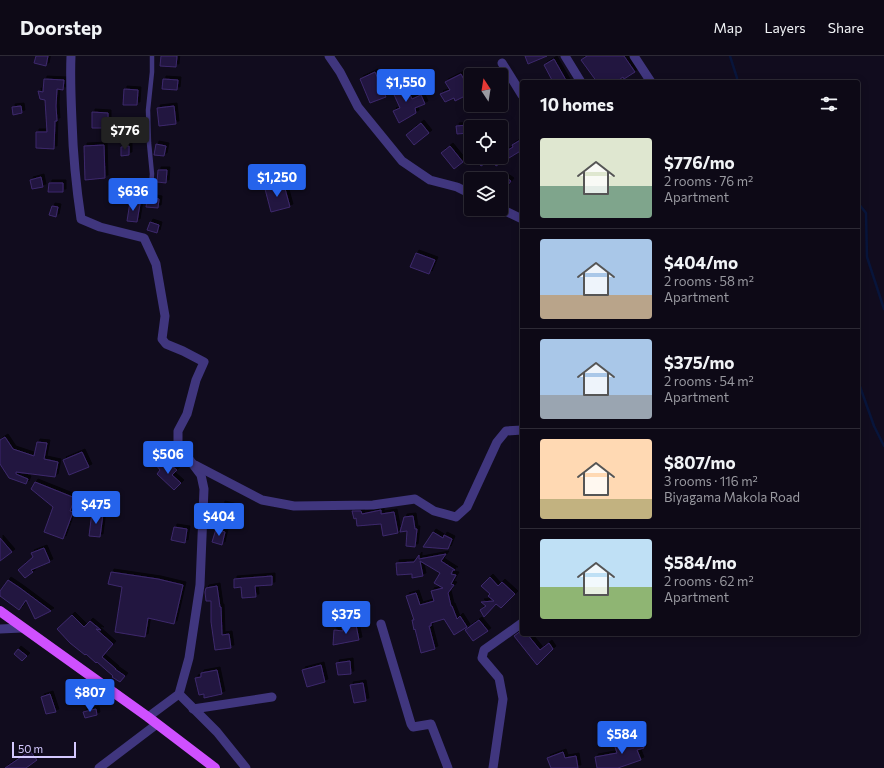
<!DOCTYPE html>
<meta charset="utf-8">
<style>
:root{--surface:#0d0916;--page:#16121f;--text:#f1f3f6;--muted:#9a9aa1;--line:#2d2a35;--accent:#2563eb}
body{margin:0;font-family:Commissioner,sans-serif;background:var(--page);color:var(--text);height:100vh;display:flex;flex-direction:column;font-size:15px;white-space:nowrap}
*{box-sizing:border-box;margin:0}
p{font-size:13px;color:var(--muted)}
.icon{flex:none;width:22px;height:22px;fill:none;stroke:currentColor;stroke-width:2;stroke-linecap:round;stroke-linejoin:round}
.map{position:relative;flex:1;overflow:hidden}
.details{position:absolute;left:520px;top:24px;width:340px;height:556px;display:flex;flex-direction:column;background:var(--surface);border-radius:4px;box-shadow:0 2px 10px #0003,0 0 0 1px var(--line)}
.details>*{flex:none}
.needle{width:26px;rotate:348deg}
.fabs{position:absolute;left:464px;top:12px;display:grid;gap:8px}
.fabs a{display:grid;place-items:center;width:44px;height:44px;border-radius:4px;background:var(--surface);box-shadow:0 2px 10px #0003,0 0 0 1px var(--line);font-size:20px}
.scale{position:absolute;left:12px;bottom:10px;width:64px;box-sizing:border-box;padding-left:4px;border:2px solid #d4c9ff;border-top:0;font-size:11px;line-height:14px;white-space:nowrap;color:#d4c9ff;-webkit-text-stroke:3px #110c1e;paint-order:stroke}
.price{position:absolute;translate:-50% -34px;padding:0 9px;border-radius:4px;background:var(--accent);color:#fff;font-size:13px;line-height:26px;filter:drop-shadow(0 1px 2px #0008)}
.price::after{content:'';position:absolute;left:50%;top:24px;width:12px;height:9px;margin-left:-6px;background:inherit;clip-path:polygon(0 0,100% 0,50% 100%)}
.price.on{background:#222;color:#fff}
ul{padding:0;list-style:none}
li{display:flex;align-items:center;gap:12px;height:100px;padding:0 20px}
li+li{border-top:1px solid var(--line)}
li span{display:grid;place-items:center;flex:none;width:112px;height:80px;border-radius:4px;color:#555}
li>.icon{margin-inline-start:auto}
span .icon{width:48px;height:48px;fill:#fffc;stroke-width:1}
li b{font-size:17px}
h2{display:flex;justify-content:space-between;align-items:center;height:48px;padding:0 20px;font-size:17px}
header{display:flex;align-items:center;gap:24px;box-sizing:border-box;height:56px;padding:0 20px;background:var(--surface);border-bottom:1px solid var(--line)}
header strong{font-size:19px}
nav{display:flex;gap:22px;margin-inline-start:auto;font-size:14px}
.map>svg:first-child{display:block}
</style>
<header>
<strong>Doorstep</strong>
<nav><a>Map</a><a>Layers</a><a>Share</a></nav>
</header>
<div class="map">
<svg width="884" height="712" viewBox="0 0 884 712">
<defs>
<filter id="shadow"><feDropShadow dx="3" dy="-3" stdDeviation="0" flood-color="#0009"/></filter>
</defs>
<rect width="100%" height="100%" fill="#110c1e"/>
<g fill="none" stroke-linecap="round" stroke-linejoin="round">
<g stroke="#08153b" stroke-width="2.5">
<polyline points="730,0 737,22 737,26"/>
<polyline points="858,147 866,157 867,201 884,253"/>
<polyline points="858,325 874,370 884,390"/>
</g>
</g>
<g fill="#231740" stroke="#3d296c" filter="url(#shadow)">
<polygon points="36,0 48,0 46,10 34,7"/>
<polygon points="161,0 177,0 176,11 160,10"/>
<polygon points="525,0 547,0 528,8"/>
<polygon points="587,0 624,0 635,16 624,23 623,21 616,26 597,26 581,4"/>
<polygon points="554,3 567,26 553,26 544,9"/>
<polygon points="375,16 386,41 370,47 360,23"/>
<polygon points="461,18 471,37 455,45 454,42 445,46 440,38 450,34 445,26"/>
<polygon points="44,23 64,24 63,34 57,33 56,50 57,65 55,65 54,93 36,92 36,76 47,76 45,44 40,43 38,35 43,36"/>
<polygon points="163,23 178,24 177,34 162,33"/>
<polygon points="404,26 412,43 421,39 425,48 415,52 416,57 399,67 393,55 400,52 391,32"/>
<polygon points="124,33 138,34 137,49 123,49"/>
<polygon points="21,50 22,57 13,59 12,51"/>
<polygon points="174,50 176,68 159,70 157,52"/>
<polygon points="92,56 108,57 108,72 92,72"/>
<polygon points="421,67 429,77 414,89 406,79"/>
<polygon points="468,69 469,77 457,78 456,70"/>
<polygon points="522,83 522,94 496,110 492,103 481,110 474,101 501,101 501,98 513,91 512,89"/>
<polygon points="156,88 166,90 164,100 154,99"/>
<polygon points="104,89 105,122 85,124 84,90"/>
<polygon points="129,90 129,99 121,100 121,91"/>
<polygon points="450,90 463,106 454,113 441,97"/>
<polygon points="158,114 167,114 166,127 157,126"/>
<polygon points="501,118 511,125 501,138"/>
<polygon points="41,121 43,131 32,133 30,124"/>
<polygon points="49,127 63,127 63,136 48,136"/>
<polygon points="284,129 290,151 271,156 265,133"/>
<polygon points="154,142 159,143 158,152 146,151 147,144 151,146"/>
<polygon points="130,146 140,148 137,166 127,165"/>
<polygon points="52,150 58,151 56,161 49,159"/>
<polygon points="150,166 159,169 157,177 147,174"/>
<polygon points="416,197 435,204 429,218 410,211"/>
<polygon points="5,381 13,393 34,400 37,386 47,387 44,403 58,406 55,421 16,416 16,418 28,423 26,428 9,422 0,408 0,384"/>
<polygon points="82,396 89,411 69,419 63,404"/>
<polygon points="160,404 167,410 169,408 177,414 172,419 181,427 174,434 157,418 160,414 156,409"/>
<polygon points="35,426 75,442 70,455 73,456 63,483 44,476 53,451 31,433"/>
<polygon points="222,448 235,451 233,462 220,459"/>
<polygon points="381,454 381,458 394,456 398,477 383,480 381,468 357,470 356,462 354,463 352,455 361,455 362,458"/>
<polygon points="92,456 103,458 100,481 89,480"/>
<polygon points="413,460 415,473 417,473 415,491 406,490 407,475 400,476 404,461"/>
<polygon points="174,471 187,473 185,487 171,484"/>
<polygon points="216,473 225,476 222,489 212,486"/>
<polygon points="433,476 443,482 444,479 452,483 448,493 423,491"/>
<polygon points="0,482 12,496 0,505"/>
<polygon points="44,492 50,506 31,514 33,516 25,522 18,514 33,501 31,497"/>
<polygon points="446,498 441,505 455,514 453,514 451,518 456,519 451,528 454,529 448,537 451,550 452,550 457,563 460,560 467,571 454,579 444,563 431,567 431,570 429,570 435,593 421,597 415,573 414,574 412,564 414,564 406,540 416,537 420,549 434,545 431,535 443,532 434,527 440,517 420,505 423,520 412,522 412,518 397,519 396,507 414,506 419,499 419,503"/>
<polygon points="111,516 158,523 183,529 174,568 148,562 145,581 115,576 122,531 108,528"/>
<polygon points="272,520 272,529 255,530 256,541 242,542 241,531 234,532 234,523"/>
<polygon points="490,521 498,530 502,526 515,538 501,552 496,548 484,561 480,554 486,550 481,546 494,545 488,540 490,538 481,530"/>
<polygon points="8,524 20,532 51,555 35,563 26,544 19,554 0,540 0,535"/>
<polygon points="217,530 220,551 221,551 222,579 229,578 231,592 215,594 211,566 211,545 206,545 205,536 206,532"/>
<polygon points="72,559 84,571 90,565 101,574 96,573 113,588 102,601 116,613 115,613 125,620 120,626 112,621 113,620 97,606 96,607 86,598 85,599 70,587 57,573"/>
<polygon points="479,564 488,575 473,585 465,574"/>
<polygon points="356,569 359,584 333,589 334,574 343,575 342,572"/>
<polygon points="522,574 522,578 527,578 540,594 549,587 553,593 537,609 514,580"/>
<polygon points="18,593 27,600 22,605 14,598"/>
<polygon points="350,605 351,618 338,619 336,607"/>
<polygon points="321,609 325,626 307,631 302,614"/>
<polygon points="217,614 222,638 204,642 204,638 199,639 195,622 201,621 201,617"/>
<polygon points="363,627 366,645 354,647 350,629"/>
<polygon points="50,638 56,656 46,658 41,641"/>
<polygon points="96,653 97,659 85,662 83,656"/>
<polygon points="639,680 644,692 637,694 641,704 618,712 597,712 595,701 617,697 614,688"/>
<polygon points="30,695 37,704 26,712 5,712"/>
<polygon points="563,696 565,702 576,700 578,712 551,712 547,702"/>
</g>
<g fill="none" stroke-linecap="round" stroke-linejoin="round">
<polyline stroke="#40367e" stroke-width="4.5" points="150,142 152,118 149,87 148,54 152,16 152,0"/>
<g stroke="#40367e" stroke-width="9">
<path d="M71 0C70 22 71 43 72 65 73 98 76 130 81 163L100 171 144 182 156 208 165 260 162 283 166 288 183 295 204 306 196 324 187 358 178 375V392L189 403 201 419 204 433 200 529 189 602 179 638 148 661"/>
<polyline points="329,0 340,16 358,51 402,105 430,124 457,131 471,138"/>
<polyline points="565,0 581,26"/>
<polyline points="634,0 651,26"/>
<polyline points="502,7 522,39"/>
<polyline points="501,153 522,163"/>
<polyline points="195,409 262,444 294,450 373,449 415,443 434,455 456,461 467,451 497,386 506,375 522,374"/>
<polyline points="381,568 411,668 413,671 431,668 448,712"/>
<polyline points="0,573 22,572"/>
<polyline points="179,638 217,676 246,712"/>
<polyline points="193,653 272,641"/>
<polyline points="99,712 157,668"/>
<polyline points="493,712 503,643 499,622 482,602 484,594 522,567"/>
</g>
<polyline stroke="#cf50ff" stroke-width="10" points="0,555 148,661 215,712"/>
</g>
</svg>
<div class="fabs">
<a><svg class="needle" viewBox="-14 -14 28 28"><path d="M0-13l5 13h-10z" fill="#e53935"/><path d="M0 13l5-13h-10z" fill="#9a9aa1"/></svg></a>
<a><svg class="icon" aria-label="locate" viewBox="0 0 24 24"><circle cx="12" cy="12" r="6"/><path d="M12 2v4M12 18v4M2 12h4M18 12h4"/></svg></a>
<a><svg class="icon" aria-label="layers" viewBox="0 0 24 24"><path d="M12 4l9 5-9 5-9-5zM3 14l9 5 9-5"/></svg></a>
</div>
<div class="scale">50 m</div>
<b class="price" style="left:406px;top:47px">$1,550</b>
<b class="price on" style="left:125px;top:95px">$776</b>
<b class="price" style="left:277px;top:142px">$1,250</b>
<b class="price" style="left:133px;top:156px">$636</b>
<b class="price" style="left:168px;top:419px">$506</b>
<b class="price" style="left:96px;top:469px">$475</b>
<b class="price" style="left:219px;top:481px">$404</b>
<b class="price" style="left:346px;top:579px">$375</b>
<b class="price" style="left:90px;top:657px">$807</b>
<b class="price" style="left:622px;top:699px">$584</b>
<section class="details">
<h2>10 homes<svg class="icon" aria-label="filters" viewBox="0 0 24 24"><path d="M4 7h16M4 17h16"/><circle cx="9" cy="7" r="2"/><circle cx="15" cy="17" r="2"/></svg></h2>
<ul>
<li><span style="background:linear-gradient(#dfe7d0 60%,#7fa58c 0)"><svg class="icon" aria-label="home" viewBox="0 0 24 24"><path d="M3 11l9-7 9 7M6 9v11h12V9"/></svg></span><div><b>$776/mo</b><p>2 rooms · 76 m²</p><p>Apartment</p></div></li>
<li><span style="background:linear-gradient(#a9c7e8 70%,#b9a48a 0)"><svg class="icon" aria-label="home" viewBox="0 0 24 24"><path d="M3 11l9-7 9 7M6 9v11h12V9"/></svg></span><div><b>$404/mo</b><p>2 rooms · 58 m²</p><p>Apartment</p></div></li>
<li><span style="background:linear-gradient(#a9c7e8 70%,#9aa5b1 0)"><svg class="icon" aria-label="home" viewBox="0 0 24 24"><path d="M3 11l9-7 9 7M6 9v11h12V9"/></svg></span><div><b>$375/mo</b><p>2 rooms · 54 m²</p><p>Apartment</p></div></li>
<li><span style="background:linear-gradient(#ffd9b3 75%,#c2b280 0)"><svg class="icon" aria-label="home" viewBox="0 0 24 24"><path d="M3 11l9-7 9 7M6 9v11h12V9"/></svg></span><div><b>$807/mo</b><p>3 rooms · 116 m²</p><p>Biyagama Makola Road</p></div></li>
<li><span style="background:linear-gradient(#bfe0f5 60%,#8fb573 0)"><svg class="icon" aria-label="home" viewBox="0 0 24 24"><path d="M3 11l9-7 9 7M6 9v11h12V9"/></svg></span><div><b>$584/mo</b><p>2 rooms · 62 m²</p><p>Apartment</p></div></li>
</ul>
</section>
</div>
